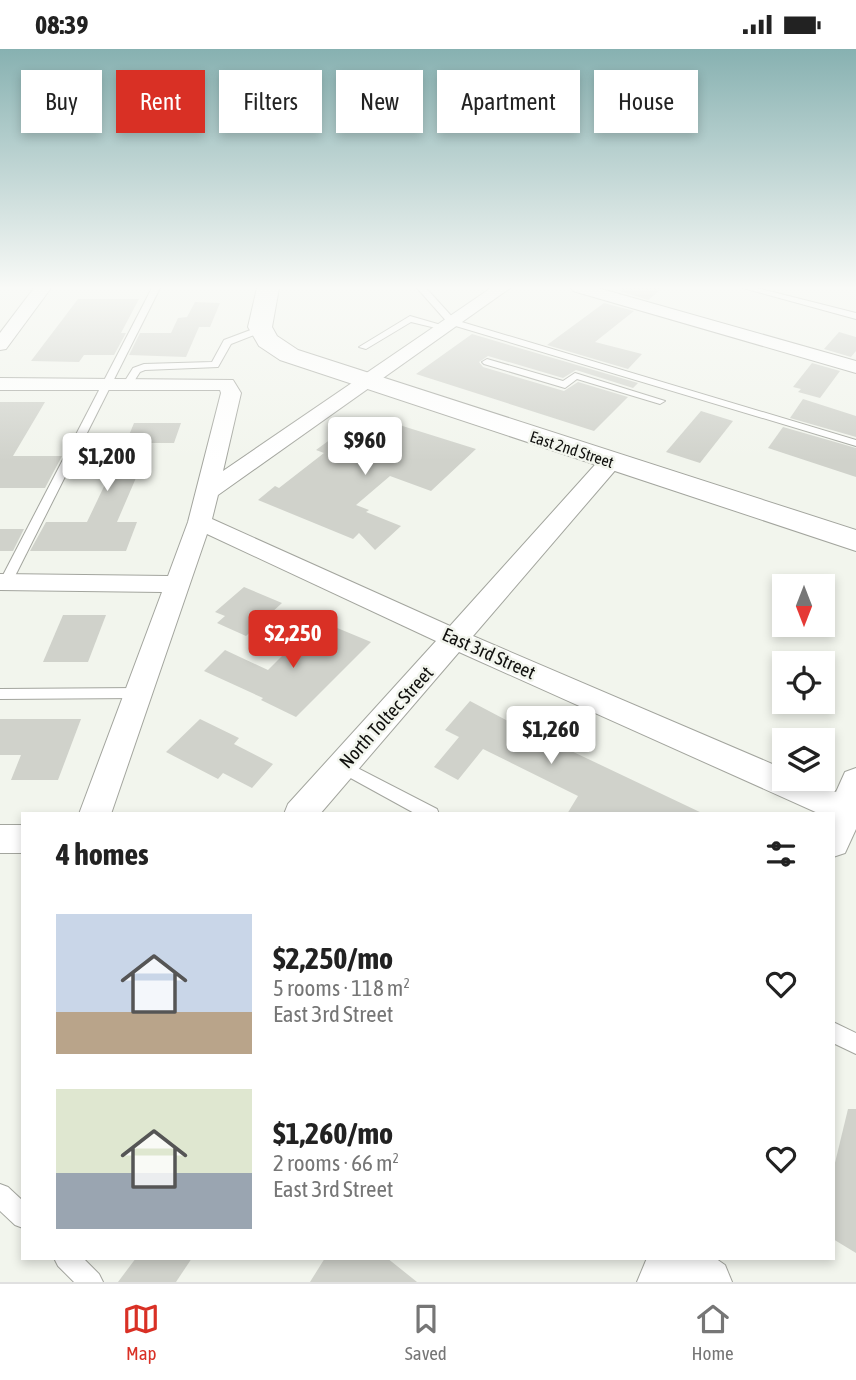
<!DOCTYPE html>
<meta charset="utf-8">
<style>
:root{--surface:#fff;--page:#f6f6f6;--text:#222;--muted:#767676;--line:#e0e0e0;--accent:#d93025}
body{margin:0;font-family:"Asap Condensed",sans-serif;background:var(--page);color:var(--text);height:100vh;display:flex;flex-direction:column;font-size:26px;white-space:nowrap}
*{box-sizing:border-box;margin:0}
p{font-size:23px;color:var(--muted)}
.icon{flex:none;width:38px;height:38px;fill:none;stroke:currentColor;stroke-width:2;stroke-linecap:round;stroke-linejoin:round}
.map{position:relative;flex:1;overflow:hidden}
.drawer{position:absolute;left:21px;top:763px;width:814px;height:448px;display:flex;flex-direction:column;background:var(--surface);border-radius:0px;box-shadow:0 4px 10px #0003}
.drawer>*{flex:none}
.top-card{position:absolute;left:21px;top:21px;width:816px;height:63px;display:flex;gap:14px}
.needle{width:46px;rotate:180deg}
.buttons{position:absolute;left:772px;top:525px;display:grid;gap:14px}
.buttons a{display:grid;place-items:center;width:63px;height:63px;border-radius:0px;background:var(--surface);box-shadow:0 4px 10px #0003;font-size:35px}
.price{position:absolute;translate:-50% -60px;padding:0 16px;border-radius:7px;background:#fff;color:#222;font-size:23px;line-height:46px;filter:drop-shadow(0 2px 4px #0008)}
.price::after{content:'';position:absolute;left:50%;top:42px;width:21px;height:16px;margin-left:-10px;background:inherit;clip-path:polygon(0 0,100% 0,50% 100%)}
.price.selected{background:var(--accent);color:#fff}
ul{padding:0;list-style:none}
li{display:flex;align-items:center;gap:21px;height:175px;padding:0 35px}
li span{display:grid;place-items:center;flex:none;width:196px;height:140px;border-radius:0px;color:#555}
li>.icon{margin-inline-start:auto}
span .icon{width:84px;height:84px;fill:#fffc;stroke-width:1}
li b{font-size:30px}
h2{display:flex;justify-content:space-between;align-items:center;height:84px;padding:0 35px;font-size:30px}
.tag{padding:0 24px;border-radius:0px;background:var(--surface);box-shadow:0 4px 10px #0003;font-size:24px;line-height:63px}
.tag.selected{background:var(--accent);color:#fff}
.status{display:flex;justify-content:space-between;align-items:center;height:49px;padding:0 35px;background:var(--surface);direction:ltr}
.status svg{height:19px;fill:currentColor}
.dock{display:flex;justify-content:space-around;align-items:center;height:98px;border-top:2px solid var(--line);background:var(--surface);font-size:19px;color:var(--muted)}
.dock a{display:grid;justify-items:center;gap:4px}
.dock .selected{color:var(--accent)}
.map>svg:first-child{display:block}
</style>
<div class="status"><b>08:39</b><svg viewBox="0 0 49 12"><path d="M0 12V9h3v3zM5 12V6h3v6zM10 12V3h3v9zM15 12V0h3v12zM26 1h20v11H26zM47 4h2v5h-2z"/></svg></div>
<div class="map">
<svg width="856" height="1233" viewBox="0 0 856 1233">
<rect width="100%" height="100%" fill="#f2f5ed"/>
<g fill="#d0d2cb">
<polygon points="623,239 663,239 648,251 619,242"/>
<polygon points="78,250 139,250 121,284 126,284 114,306 84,306 79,313 31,312"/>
<polygon points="195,253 220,254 210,278 199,278 186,308 129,306 140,284 171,284 178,269 187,268"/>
<polygon points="604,254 634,262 595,293 642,305 628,320 547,296"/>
<polygon points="839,283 856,288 856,302 851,308 824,300"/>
<polygon points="472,285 638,334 633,339 576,321 563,329 488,307 479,313 483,318 564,342 578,333 628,348 594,382 416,325"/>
<polygon points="812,314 840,322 820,349 798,343 801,340 793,338"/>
<polygon points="803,350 856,367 856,388 790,369"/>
<polygon points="0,353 45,353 13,407 62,407 45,439 0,439"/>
<polygon points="701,362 733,372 700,414 666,403"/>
<polygon points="377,369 476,400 431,442 390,427 356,456 369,461 366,463 401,477 375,501 359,484 353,490 258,451 275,437 279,439 324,404 316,401 339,384 352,388"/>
<polygon points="134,374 181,374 174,394 151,394 117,473 137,473 126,502 30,502 46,473 87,473 108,429 68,428 85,396 125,396"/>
<polygon points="783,378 856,399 856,428 768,399"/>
<polygon points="0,480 24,480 13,502 0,502"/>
<polygon points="244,538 282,554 246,587 217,574 225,567 215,563"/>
<polygon points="63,566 106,566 88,613 43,613"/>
<polygon points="330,576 371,593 296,668 261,651 263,649 204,622 225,601 268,621 303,586 315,591"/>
<polygon points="470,652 506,671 704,765 567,765 578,747 483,700 458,731 434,718 459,688 445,681"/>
<polygon points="0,670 81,670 58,731 11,731 21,706 0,706"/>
<polygon points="200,670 239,689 234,695 273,715 252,739 223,724 218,730 166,703"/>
<polygon points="848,1060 856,1060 856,1204 833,1190 833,1122"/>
<polygon points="136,1209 192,1209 176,1233 118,1233"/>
<polygon points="325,1209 387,1209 417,1233 310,1233"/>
</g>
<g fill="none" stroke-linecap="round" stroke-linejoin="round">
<defs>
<g id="service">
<polygon points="152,239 160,239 12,533 6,537 2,536 0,532"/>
<polygon points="417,239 426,239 455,271 856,391 856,397 449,275"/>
<polygon points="743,239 757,239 856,264 856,270"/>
<polygon points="410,267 448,278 444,281 411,273 366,300 359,298"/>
<polygon points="261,277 265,280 264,282 231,295 218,318 145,321 140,323 131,337 123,335 133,319 144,315 212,313 224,291"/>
<polygon points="487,310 563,332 575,324 665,352 660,355 577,330 565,339 484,315 482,313"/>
<polygon points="139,639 144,640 146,644 144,648 139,649 0,650 0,640"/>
<polygon points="342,711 437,760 439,765 416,765 336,721 334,717 336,713"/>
<polygon points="833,973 856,984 856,1005 833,994"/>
<polygon points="0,1135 8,1138 23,1152 23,1179 15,1176 0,1162"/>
<polygon points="54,1209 83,1209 99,1225 103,1233 74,1233 58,1217"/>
</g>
<g id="minor">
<polygon points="34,239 51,239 6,300 0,301 0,284"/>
<polygon points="491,239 510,239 218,446 212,470 450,577 602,408 618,408 621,413 618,418 473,587 784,720 784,730 806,730 836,743 845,723 856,719 856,780 845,804 833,808 833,765 820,765 459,603 320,765 284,765 288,755 436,592 207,485 111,765 79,765 162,543 0,541 0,525 168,527 188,473 221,344 220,341 0,341 0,329 233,331 241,344 223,422"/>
<polygon points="571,239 598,239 856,312 856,324 573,242"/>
<rect x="0" y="776" width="23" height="28"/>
<polygon points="647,1209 715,1209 725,1216 732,1233 637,1233"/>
</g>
<polygon id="primary" points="257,239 279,239 272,278 277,287 298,301 856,481 856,502 280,311 259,297 248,278"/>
</defs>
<use href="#service" stroke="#a3a59e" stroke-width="2"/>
<use href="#minor" stroke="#a3a59e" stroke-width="2"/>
<use href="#primary" stroke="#a3a59e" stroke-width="2"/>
<use href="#service" fill="#fff" fill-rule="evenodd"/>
<use href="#minor" fill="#fff" fill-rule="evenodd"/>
<use href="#primary" fill="#fff" fill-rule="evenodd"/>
</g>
<linearGradient id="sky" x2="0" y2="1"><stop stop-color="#87b1b1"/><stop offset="0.58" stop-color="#f9faf7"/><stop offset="1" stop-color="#f9faf7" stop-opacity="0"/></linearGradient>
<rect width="856" height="412" fill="url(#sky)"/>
<g text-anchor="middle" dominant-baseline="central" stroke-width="5" stroke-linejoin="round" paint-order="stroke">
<g font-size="16" fill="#10100e" stroke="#f2f5ed">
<text transform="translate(572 400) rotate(18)">East 2nd Street</text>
</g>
<g font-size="19" fill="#10100e" stroke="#f2f5ed">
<text transform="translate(489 604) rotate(24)">East 3rd Street</text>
<text transform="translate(386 668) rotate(-48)">North Toltec Street</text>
</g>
</g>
</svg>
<div class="buttons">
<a><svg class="needle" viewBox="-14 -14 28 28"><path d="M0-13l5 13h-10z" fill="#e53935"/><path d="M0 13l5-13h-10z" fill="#767676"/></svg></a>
<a><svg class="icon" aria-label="locate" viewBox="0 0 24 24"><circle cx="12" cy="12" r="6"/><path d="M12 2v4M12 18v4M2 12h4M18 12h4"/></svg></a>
<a><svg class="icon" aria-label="layers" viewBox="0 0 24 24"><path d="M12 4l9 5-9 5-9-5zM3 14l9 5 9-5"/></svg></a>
</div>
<b class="price" style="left:365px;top:428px">$960</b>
<b class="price" style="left:107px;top:444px">$1,200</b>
<b class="price selected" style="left:293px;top:621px">$2,250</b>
<b class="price" style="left:551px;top:717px">$1,260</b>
<div class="top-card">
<a class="tag">Buy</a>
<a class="tag selected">Rent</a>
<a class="tag">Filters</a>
<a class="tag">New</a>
<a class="tag">Apartment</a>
<a class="tag">House</a>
</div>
<section class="drawer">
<h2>4 homes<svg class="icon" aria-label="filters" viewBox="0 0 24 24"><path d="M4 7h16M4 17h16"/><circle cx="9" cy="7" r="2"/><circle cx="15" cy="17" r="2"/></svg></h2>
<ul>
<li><span style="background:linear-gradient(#c9d6e8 70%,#b9a48a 0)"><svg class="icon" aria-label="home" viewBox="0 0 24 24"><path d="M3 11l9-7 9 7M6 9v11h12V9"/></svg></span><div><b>$2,250/mo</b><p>5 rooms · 118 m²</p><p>East 3rd Street</p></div><svg class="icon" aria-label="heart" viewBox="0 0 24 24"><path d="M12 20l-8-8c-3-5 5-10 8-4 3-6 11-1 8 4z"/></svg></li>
<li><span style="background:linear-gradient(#dfe7d0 60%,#9aa5b1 0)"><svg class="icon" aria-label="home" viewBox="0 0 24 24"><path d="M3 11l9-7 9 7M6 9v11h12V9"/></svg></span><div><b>$1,260/mo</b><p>2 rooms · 66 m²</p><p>East 3rd Street</p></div><svg class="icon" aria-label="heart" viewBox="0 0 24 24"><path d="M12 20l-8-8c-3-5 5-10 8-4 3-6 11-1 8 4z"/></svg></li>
</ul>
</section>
</div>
<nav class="dock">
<a class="selected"><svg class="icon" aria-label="map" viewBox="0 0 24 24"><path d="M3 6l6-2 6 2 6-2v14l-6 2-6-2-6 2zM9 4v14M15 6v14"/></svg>Map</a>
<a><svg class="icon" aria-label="saved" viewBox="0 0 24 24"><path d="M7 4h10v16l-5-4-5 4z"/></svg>Saved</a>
<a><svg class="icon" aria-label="home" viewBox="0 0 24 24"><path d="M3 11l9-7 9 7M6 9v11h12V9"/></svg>Home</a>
</nav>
